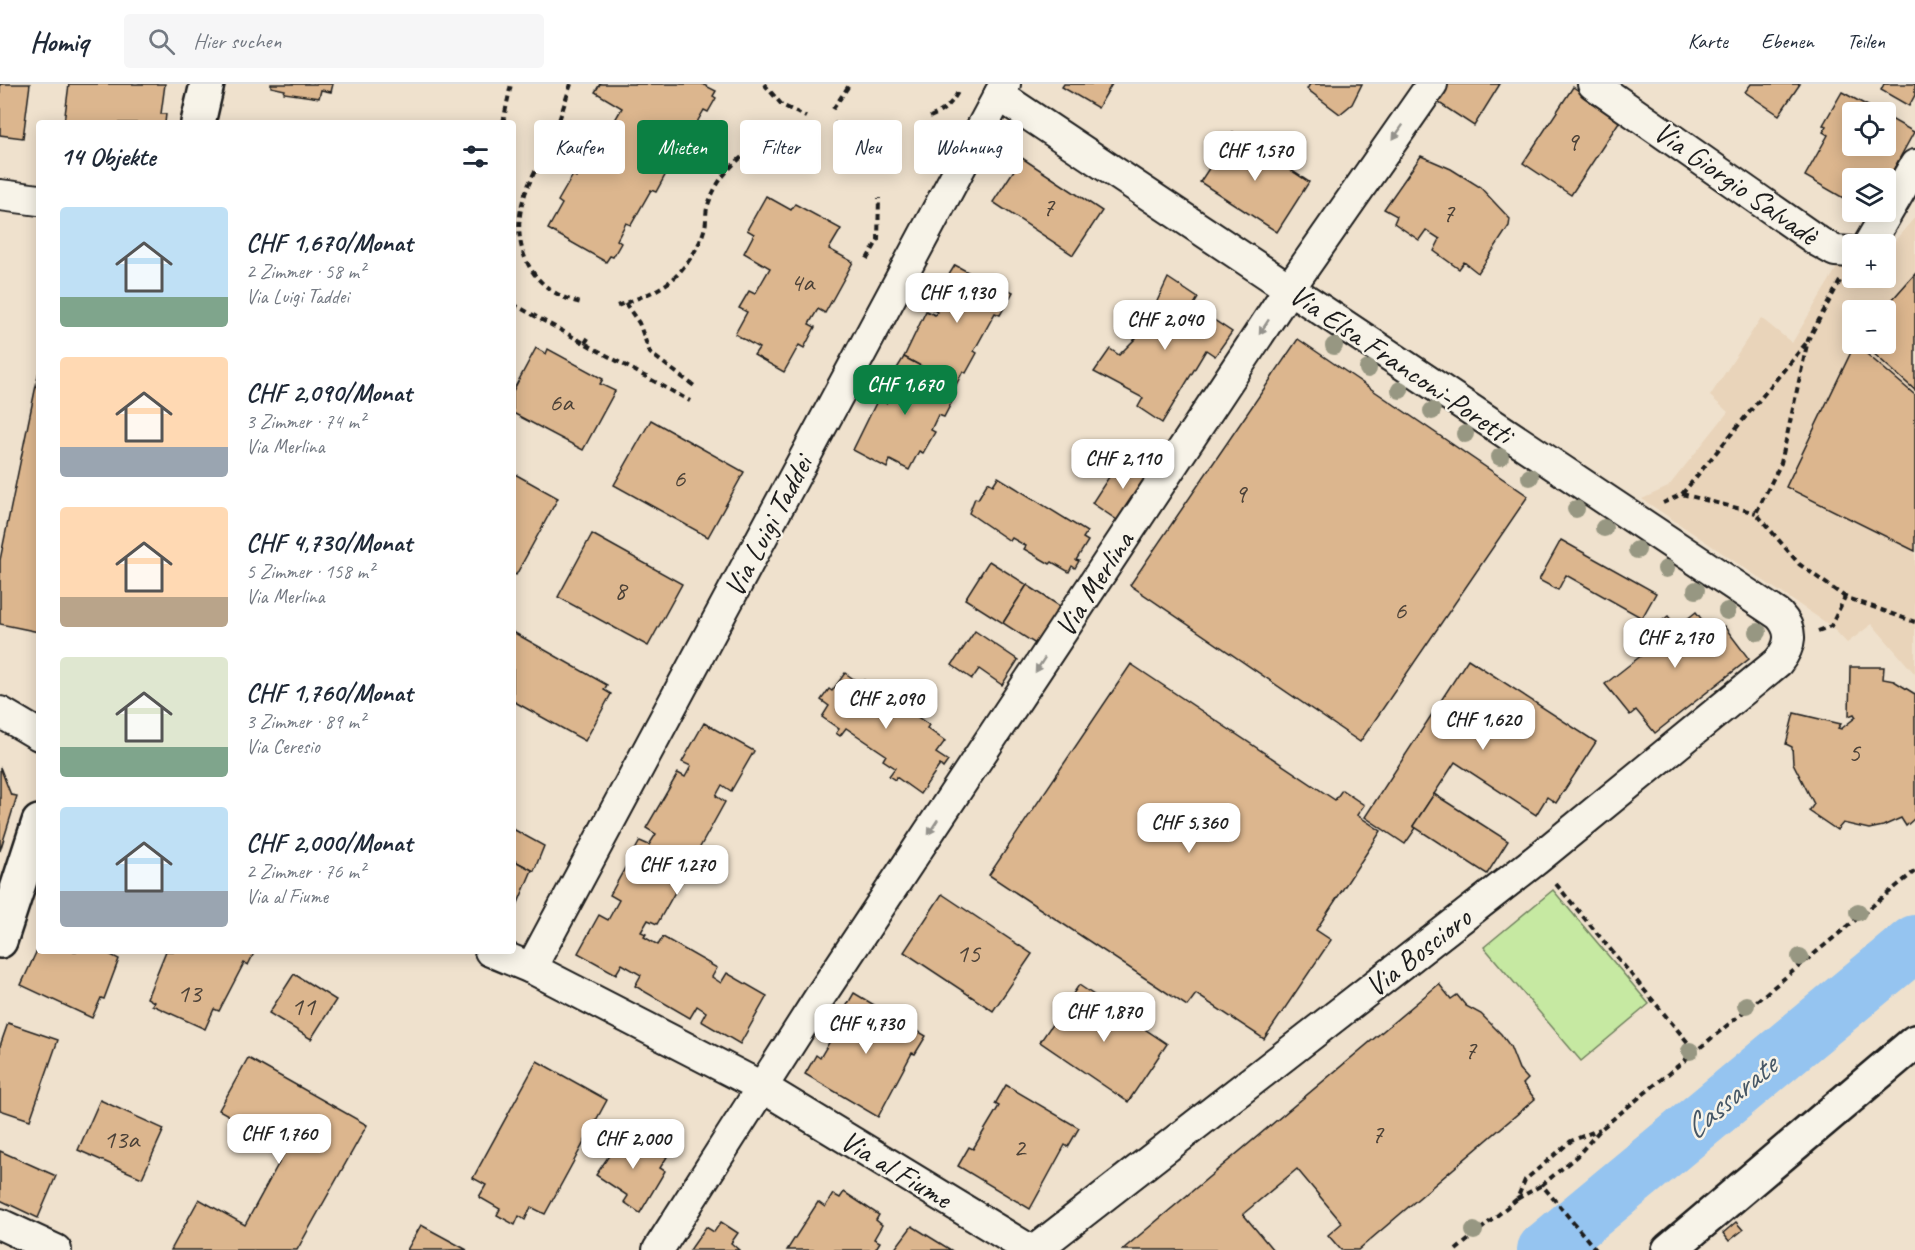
<!DOCTYPE html>
<html lang="de">
<meta charset="utf-8">
<style>
:root{--surface:#fff;--page:#f6f6f7;--text:#1f2937;--muted:#747a83;--line:#e0e1e3;--accent:#0b8043}
body{margin:0;font-family:Caveat,sans-serif;background:var(--page);color:var(--text);height:100vh;display:flex;flex-direction:column;font-size:22px;white-space:nowrap}
*{box-sizing:border-box;margin:0}
p{font-size:20px;color:var(--muted)}
.icon{flex:none;width:33px;height:33px;fill:none;stroke:currentColor;stroke-width:2;stroke-linecap:round;stroke-linejoin:round}
.map{position:relative;flex:1;overflow:hidden}
.sheet{position:absolute;left:36px;top:36px;width:480px;height:834px;display:flex;flex-direction:column;background:var(--surface);border-radius:6px;box-shadow:0 3px 15px #0003}
.sheet>*{flex:none}
.top-card{position:absolute;left:534px;top:36px;width:570px;height:54px;display:flex;gap:12px}
.controls{position:absolute;left:1842px;top:18px;display:grid;gap:12px}
.controls a{display:grid;place-items:center;width:54px;height:54px;border-radius:6px;background:var(--surface);box-shadow:0 3px 15px #0003;font-size:30px}
.price{position:absolute;translate:-50% -51px;padding:0 14px;border-radius:12px;background:#fff;color:#222;font-size:20px;line-height:39px;filter:drop-shadow(0 2px 3px #0008)}
.price::after{content:'';position:absolute;left:50%;top:36px;width:18px;height:14px;margin-left:-9px;background:inherit;clip-path:polygon(0 0,100% 0,50% 100%)}
.price.current{background:var(--accent);color:#fff}
ul{padding:0;list-style:none}
li{display:flex;align-items:center;gap:18px;height:150px;padding:0 24px}
li span{display:grid;place-items:center;flex:none;width:168px;height:120px;border-radius:6px;color:#555}
li>.icon{margin-inline-start:auto}
span .icon{width:72px;height:72px;fill:#fffc;stroke-width:1}
li b{font-size:26px}
h2{display:flex;justify-content:space-between;align-items:center;height:72px;padding:0 24px;font-size:26px}
.pill{padding:0 21px;border-radius:6px;background:var(--surface);box-shadow:0 3px 15px #0003;font-size:21px;line-height:54px}
.pill.current{background:var(--accent);color:#fff}
header{display:flex;align-items:center;gap:36px;box-sizing:border-box;height:84px;padding:0 30px;background:var(--surface);border-bottom:2px solid var(--line)}
header strong{font-size:28px}
nav{display:flex;gap:33px;margin-inline-start:auto;font-size:21px}
.search{width:420px;height:54px;background:var(--page);display:flex;align-items:center;gap:15px;box-sizing:border-box;padding:0 21px;border-radius:6px;color:var(--muted);font-size:22px}
.map>svg:first-child{display:block}
</style>
<header>
<strong>Homiq</strong>
<div class="search"><svg class="icon" aria-label="search" viewBox="0 0 24 24"><circle cx="10" cy="10" r="6"/><path d="M15 15l6 6"/></svg>Hier suchen</div>
<nav><a>Karte</a><a>Ebenen</a><a>Teilen</a></nav>
</header>
<div class="map">
<svg width="1915" height="1166" viewBox="0 0 1915 1166">
<rect width="100%" height="100%" fill="#efe1cd"/>
<filter id="ink" filterUnits="userSpaceOnUse"><feTurbulence type="fractalNoise" baseFrequency=".0167" numOctaves="2"/><feDisplacementMap in="SourceGraphic" scale="12" xChannelSelector="R" yChannelSelector="G"/><feConvolveMatrix kernelMatrix="1 2 1 2 8 2 1 2 1" color-interpolation-filters="sRGB"/></filter>
<g filter="url(#ink)">
<path fill="#e9d4ba" fill-rule="evenodd" d="M1915 133V590L1872 540 1847 559 1831 542 1642 415 1668 403 1728 328 1710 312 1761 234 1792 259 1838 182 1852 183V194H1886V167ZM1852 226H1886V260H1852Z"/>
<polygon fill="#c6e9a2" stroke="#71825f" stroke-width="1.5" points="1553,806 1649,920 1581,977 1484,863"/>
<g fill="none" stroke-linecap="round" stroke-linejoin="round">
<polyline stroke="#95c4f0" stroke-width="56" points="1545,1166 1915,859"/>
</g>
<g fill="#dcb68e" stroke="#1c1c1c" stroke-width="1.5">
<polygon points="0,0 30,0 23,54 0,51"/>
<polygon points="69,0 165,0 161,30 166,30 165,39 64,39"/>
<polygon points="271,0 333,0 331,8 321,6 319,14 284,9 285,6 271,3"/>
<polygon points="600,0 702,0 716,7 713,12 716,14 708,28 704,26 696,40 700,42 692,57 687,55 679,66 656,108 651,106 631,141 626,139 617,156 621,159 613,173 610,172 606,178 548,145 562,120 558,117 573,91 576,93 592,65 600,70 618,38 615,36 622,24 595,8"/>
<polygon points="1064,0 1112,0 1098,24 1062,3"/>
<polygon points="1310,0 1362,0 1352,20 1340,30 1307,5"/>
<polygon points="1447,0 1500,0 1474,42 1436,17"/>
<polygon points="1751,0 1800,0 1779,31 1745,8"/>
<polygon points="1884,0 1915,0 1915,11 1909,22 1881,6"/>
<polygon points="1573,3 1621,35 1571,111 1523,79"/>
<polygon points="1842,8 1879,28 1852,28 1852,62 1886,62 1886,32 1914,48 1886,99 1886,94 1864,94 1858,91 1852,94 1852,102 1845,115 1805,92 1828,51 1823,48 1827,42 1823,41"/>
<polygon points="1233,48 1309,98 1277,148 1200,98"/>
<polygon points="1421,72 1451,85 1480,103 1510,135 1509,142 1478,189 1464,178 1459,185 1434,167 1440,155 1426,146 1419,156 1394,139 1397,132 1384,125"/>
<polygon points="1022,74 1102,127 1073,171 993,118"/>
<polygon points="766,112 791,126 795,120 841,145 829,165 853,178 825,229 818,225 809,240 815,243 804,264 799,261 784,288 754,271 759,264 735,250 747,228 739,224 749,207 755,210 770,184 744,169 754,150 747,146"/>
<polygon points="955,181 977,193 979,190 1013,208 1000,231 995,229 974,267 977,269 966,289 963,287 956,301 904,273 926,227 935,231 937,228 929,223"/>
<polygon points="1915,190 1915,306 1863,260 1886,260 1883,226"/>
<polygon points="1168,194 1198,214 1193,222 1232,248 1215,272 1206,266 1162,339 1138,323 1143,314 1094,288 1110,265 1119,271 1136,254 1151,230"/>
<polygon points="1298,255 1528,412 1360,658 1130,501"/>
<polygon points="1855,260 1915,311 1915,467 1786,403"/>
<polygon points="536,264 546,270 548,265 603,295 600,300 615,307 583,366 513,329 513,307"/>
<polygon points="904,273 956,301 952,309 956,310 944,333 938,331 931,346 935,348 923,369 919,367 909,386 890,376 887,384 853,366 878,315 886,319 888,316 880,312"/>
<polygon points="39,287 39,548 0,540 0,476"/>
<polygon points="651,336 744,388 708,453 614,401"/>
<polygon points="1131,375 1155,390 1123,440 1092,419 1120,376 1127,381"/>
<polygon points="513,389 558,414 516,491 513,489"/>
<polygon points="998,393 1087,448 1083,454 1088,457 1076,476 1079,477 1075,484 1072,482 1069,488 1052,478 1050,480 1024,465 1026,462 1012,454 1010,457 969,429 975,414 978,415 988,398 993,401"/>
<polygon points="592,450 682,500 648,562 558,513"/>
<polygon points="1561,456 1656,509 1642,534 1566,491 1558,506 1539,496"/>
<polygon points="989,477 1027,501 1003,539 965,515"/>
<polygon points="1027,501 1069,528 1045,566 1003,539"/>
<polygon points="1696,528 1713,550 1724,542 1749,575 1655,649 1636,626 1630,631 1605,600 1642,571 1633,560 1668,532 1677,543"/>
<polygon points="975,547 1018,576 1002,601 979,585 972,595 952,581"/>
<polygon points="513,548 607,601 604,606 611,610 585,657 513,617"/>
<polygon points="1468,575 1596,658 1556,719 1547,713 1536,731 1455,678 1413,742 1416,744 1405,760 1365,733"/>
<polygon points="1131,580 1335,716 1342,706 1364,721 1357,731 1381,747 1316,846 1331,856 1264,955 1196,910 1187,922 989,791"/>
<polygon points="1850,583 1884,583 1883,595 1894,597 1915,610 1915,734 1906,742 1901,734 1883,742 1869,745 1843,739 1837,746 1809,727 1814,720 1793,679 1792,663 1786,660 1794,629 1841,640 1838,644 1841,645 1856,633 1854,630 1849,632"/>
<polygon points="845,589 861,600 864,596 929,641 927,644 945,657 936,669 948,677 943,684 940,681 920,710 896,693 895,696 889,692 895,684 883,676 886,671 846,644 840,652 836,649 839,645 822,633 829,622 821,616 829,605 832,607"/>
<polygon points="704,639 754,667 731,707 722,701 716,712 725,718 694,774 683,768 678,777 689,783 657,840 648,836 641,848 646,850 644,853 658,861 663,853 717,884 712,893 721,899 727,889 767,912 740,960 701,937 706,928 697,922 690,934 635,902 641,891 622,880 616,890 578,869 599,831 608,836 619,816 610,811 640,757 649,761 656,750 646,744 678,689 685,693 691,682 682,678"/>
<polygon points="0,683 11,711 17,712 0,767"/>
<polygon points="1434,710 1508,757 1487,790 1413,742"/>
<polygon points="513,745 544,762 534,787 513,776"/>
<polygon points="513,776 532,786 513,831"/>
<polygon points="942,810 1032,870 993,927 904,868"/>
<polygon points="39,862 39,867 103,867 119,875 104,915 101,914 92,934 21,901"/>
<polygon points="166,867 255,867 248,881 244,879 219,927 214,925 205,945 152,921 154,918 147,914"/>
<polygon points="294,890 336,916 311,955 269,929"/>
<polygon points="1439,900 1451,915 1457,911 1466,922 1481,930 1501,950 1510,962 1519,985 1528,995 1523,1000 1535,1015 1358,1166 1341,1166 1328,1151 1342,1139 1297,1085 1243,1130 1273,1166 1122,1166"/>
<polygon points="1079,901 1167,960 1128,1018 1040,958"/>
<polygon points="854,909 926,952 915,970 912,969 878,1033 805,990 816,971 820,974 846,930 843,928"/>
<polygon points="8,939 58,956 30,1036 0,1026 0,962"/>
<polygon points="248,974 367,1041 297,1166 171,1166 199,1115 245,1141 287,1064 219,1026"/>
<polygon points="537,977 607,1016 545,1130 531,1123 525,1136 519,1132 515,1141 497,1131 500,1125 479,1113 486,1101 473,1094"/>
<polygon points="1006,1001 1079,1044 1068,1063 1065,1061 1030,1125 958,1082 969,1063 973,1065 999,1022 995,1020"/>
<polygon points="100,1016 164,1045 142,1094 78,1066"/>
<polygon points="626,1046 667,1073 660,1084 665,1087 640,1129 624,1118 628,1112 596,1091"/>
<polygon points="0,1067 56,1092 38,1134 0,1116"/>
<polygon points="844,1108 879,1131 876,1136 882,1141 874,1155 880,1158 875,1166 787,1166 818,1118 825,1123 833,1110 840,1114"/>
<polygon points="721,1138 738,1149 731,1159 739,1166 690,1166 706,1143 714,1148"/>
<polygon points="1736,1138 1743,1146 1729,1157 1723,1149"/>
<polygon points="421,1141 467,1166 407,1166"/>
<polygon points="912,1142 951,1166 894,1166"/>
</g>
<g fill="none" stroke-linecap="round" stroke-linejoin="round">
<defs>
<g id="street">
<polyline points="1593,0 1819,158 1835,167 1852,168"/>
<path d="M999 11 1779 531C1794 547 1791 562 1778 578L1536 776 1035 1166"/>
<polyline points="0,111 39,116"/>
<polyline points="1869,160 1915,81"/>
<polyline points="0,628 39,651"/>
<polyline points="490,867 531,884 762,1003 1030,1166"/>
<polyline points="531,884 1005,0"/>
<polyline points="0,1140 56,1166"/>
<polyline points="658,1166 821,911 1289,205 1432,0"/>
</g>
<g id="secondary">
<polyline points="198,39 207,0"/>
<polyline points="0,857 39,738"/>
<polyline points="1669,1166 1915,958"/>
</g>
</defs>
<use href="#street" stroke="#1c1c1c" stroke-width="34"/>
<use href="#secondary" stroke="#1c1c1c" stroke-width="38"/>
<g stroke="#1c1c1c" stroke-width="4" stroke-dasharray="6 4.5" stroke-linecap="butt">
<path d="M571 0C565 17 560 36 553 52 544 71 532 90 525 110 508 159 529 207 581 219"/>
<polyline points="764,0 782,21 806,33"/>
<polyline points="833,25 850,0"/>
<path d="M930 33C944 27 952 20 959 6"/>
<polyline points="503,39 511,0"/>
<polyline points="834,39 863,59"/>
<polyline points="867,175 878,156 879,114"/>
<polyline points="1840,197 1808,256 1781,379 1756,429 1799,480 1845,513"/>
<polyline points="625,219 639,239 650,269 697,304"/>
<polyline points="513,220 690,317"/>
<path d="M617 222C636 215 658 208 674 194 688 180 700 162 705 143 707 136 705 128 708 121 723 76 762 56 804 44"/>
<polyline points="585,259 590,251"/>
<polyline points="1682,410 1756,429"/>
<polyline points="1663,419 1682,410 1807,258"/>
<polyline points="1818,547 1831,542 1845,513 1915,538"/>
<polyline points="1556,800 1695,967"/>
<polyline points="1517,1115 1542,1101"/>
<polyline points="1456,1166 1517,1115 1525,1096 1571,1057 1600,1045"/>
<polyline points="1596,1166 1542,1101 1577,1072 1601,1045 1915,787"/>
</g>
<use href="#street" stroke="#f7f3e8" stroke-width="30"/>
<use href="#secondary" stroke="#f7f3e8" stroke-width="33"/>
</g>
<g fill="#979782">
<circle cx="1334" cy="262" r="9"/>
<circle cx="1368" cy="285" r="9"/>
<circle cx="1400" cy="306" r="9"/>
<circle cx="1432" cy="327" r="9"/>
<circle cx="1465" cy="350" r="9"/>
<circle cx="1500" cy="373" r="9"/>
<circle cx="1530" cy="393" r="9"/>
<circle cx="1576" cy="425" r="9"/>
<circle cx="1604" cy="444" r="9"/>
<circle cx="1637" cy="466" r="9"/>
<circle cx="1666" cy="485" r="9"/>
<circle cx="1696" cy="506" r="9"/>
<circle cx="1727" cy="527" r="9"/>
<circle cx="1758" cy="548" r="9"/>
<circle cx="1858" cy="828" r="9"/>
<circle cx="1800" cy="873" r="9"/>
<circle cx="1746" cy="921" r="9"/>
<circle cx="1690" cy="967" r="9"/>
<circle cx="1474" cy="1147" r="9"/>
</g>
<defs><path id="oneway-solid" d="M-6-.8H1V-3.2L6.5 0L1 3.2V.8H-6Z" transform="scale(1.5)"/></defs>
<g fill="#94928c">
<use href="#oneway-solid" transform="translate(1398 48) rotate(125)"/>
<use href="#oneway-solid" transform="translate(1264 243) rotate(123)"/>
<use href="#oneway-solid" transform="translate(1040 581) rotate(123)"/>
<use href="#oneway-solid" transform="translate(933 743) rotate(123)"/>
</g>
</g>
<g text-anchor="middle" dominant-baseline="central" stroke-width="5" stroke-linejoin="round" paint-order="stroke">
<g font-size="27" fill="#4c4238">
<text x="1572" y="57">9</text>
<text x="1048" y="123">7</text>
<text x="1448" y="129">7</text>
<text x="802" y="198">4a</text>
<text x="561" y="318">6a</text>
<text x="679" y="394">6</text>
<text x="1240" y="409">9</text>
<text x="620" y="506">8</text>
<text x="1400" y="526">6</text>
<text x="1854" y="668">5</text>
<text x="968" y="869">15</text>
<text x="189" y="909">13</text>
<text x="303" y="922">11</text>
<text x="1470" y="966">7</text>
<text x="1377" y="1050">7</text>
<text x="121" y="1055">13a</text>
<text x="1019" y="1063">2</text>
</g>
<g font-size="30" fill="#1c1c1c" stroke="#f7f3e8">
<text transform="translate(1736 99) rotate(35)">Via Giorgio Salvadè</text>
<text transform="translate(1401 280) rotate(34)">Via Elsa Franconi-Poretti</text>
<text transform="translate(768 442) rotate(-62)">Via Luigi Taddei</text>
<text transform="translate(1094 500) rotate(-57)">Via Merlina</text>
<text transform="translate(1418 868) rotate(-38)">Via Boscioro</text>
<text transform="translate(896 1085) rotate(31)">Via al Fiume</text>
</g>
<g font-size="32" font-style="italic" fill="#465766" stroke="#f7f3e8">
<text transform="translate(1730 1013) rotate(-40)">Cassarate</text>
</g>
</g>
</svg>
<div class="controls">
<a><svg class="icon" aria-label="locate" viewBox="0 0 24 24"><circle cx="12" cy="12" r="6"/><path d="M12 2v4M12 18v4M2 12h4M18 12h4"/></svg></a>
<a><svg class="icon" aria-label="layers" viewBox="0 0 24 24"><path d="M12 4l9 5-9 5-9-5zM3 14l9 5 9-5"/></svg></a>
<a>+</a>
<a>−</a>
</div>
<b class="price" style="left:1255px;top:98px">CHF 1,570</b>
<b class="price" style="left:957px;top:240px">CHF 1,930</b>
<b class="price" style="left:1165px;top:267px">CHF 2,040</b>
<b class="price current" style="left:905px;top:332px">CHF 1,670</b>
<b class="price" style="left:1123px;top:406px">CHF 2,110</b>
<b class="price" style="left:1675px;top:585px">CHF 2,170</b>
<b class="price" style="left:886px;top:646px">CHF 2,090</b>
<b class="price" style="left:1483px;top:667px">CHF 1,620</b>
<b class="price" style="left:1189px;top:770px">CHF 5,360</b>
<b class="price" style="left:677px;top:812px">CHF 1,270</b>
<b class="price" style="left:1104px;top:959px">CHF 1,870</b>
<b class="price" style="left:866px;top:971px">CHF 4,730</b>
<b class="price" style="left:279px;top:1081px">CHF 1,760</b>
<b class="price" style="left:633px;top:1086px">CHF 2,000</b>
<div class="top-card">
<a class="pill">Kaufen</a>
<a class="pill current">Mieten</a>
<a class="pill">Filter</a>
<a class="pill">Neu</a>
<a class="pill">Wohnung</a>
</div>
<section class="sheet">
<h2>14 Objekte<svg class="icon" aria-label="filters" viewBox="0 0 24 24"><path d="M4 7h16M4 17h16"/><circle cx="9" cy="7" r="2"/><circle cx="15" cy="17" r="2"/></svg></h2>
<ul>
<li><span style="background:linear-gradient(#bfe0f5 75%,#7fa58c 0)"><svg class="icon" aria-label="home" viewBox="0 0 24 24"><path d="M3 11l9-7 9 7M6 9v11h12V9"/></svg></span><div><b>CHF 1,670/Monat</b><p>2 Zimmer · 58 m²</p><p>Via Luigi Taddei</p></div></li>
<li><span style="background:linear-gradient(#ffd9b3 75%,#9aa5b1 0)"><svg class="icon" aria-label="home" viewBox="0 0 24 24"><path d="M3 11l9-7 9 7M6 9v11h12V9"/></svg></span><div><b>CHF 2,090/Monat</b><p>3 Zimmer · 74 m²</p><p>Via Merlina</p></div></li>
<li><span style="background:linear-gradient(#ffd9b3 75%,#b9a48a 0)"><svg class="icon" aria-label="home" viewBox="0 0 24 24"><path d="M3 11l9-7 9 7M6 9v11h12V9"/></svg></span><div><b>CHF 4,730/Monat</b><p>5 Zimmer · 158 m²</p><p>Via Merlina</p></div></li>
<li><span style="background:linear-gradient(#dfe7d0 75%,#7fa58c 0)"><svg class="icon" aria-label="home" viewBox="0 0 24 24"><path d="M3 11l9-7 9 7M6 9v11h12V9"/></svg></span><div><b>CHF 1,760/Monat</b><p>3 Zimmer · 89 m²</p><p>Via Ceresio</p></div></li>
<li><span style="background:linear-gradient(#bfe0f5 70%,#9aa5b1 0)"><svg class="icon" aria-label="home" viewBox="0 0 24 24"><path d="M3 11l9-7 9 7M6 9v11h12V9"/></svg></span><div><b>CHF 2,000/Monat</b><p>2 Zimmer · 76 m²</p><p>Via al Fiume</p></div></li>
</ul>
</section>
</div>
